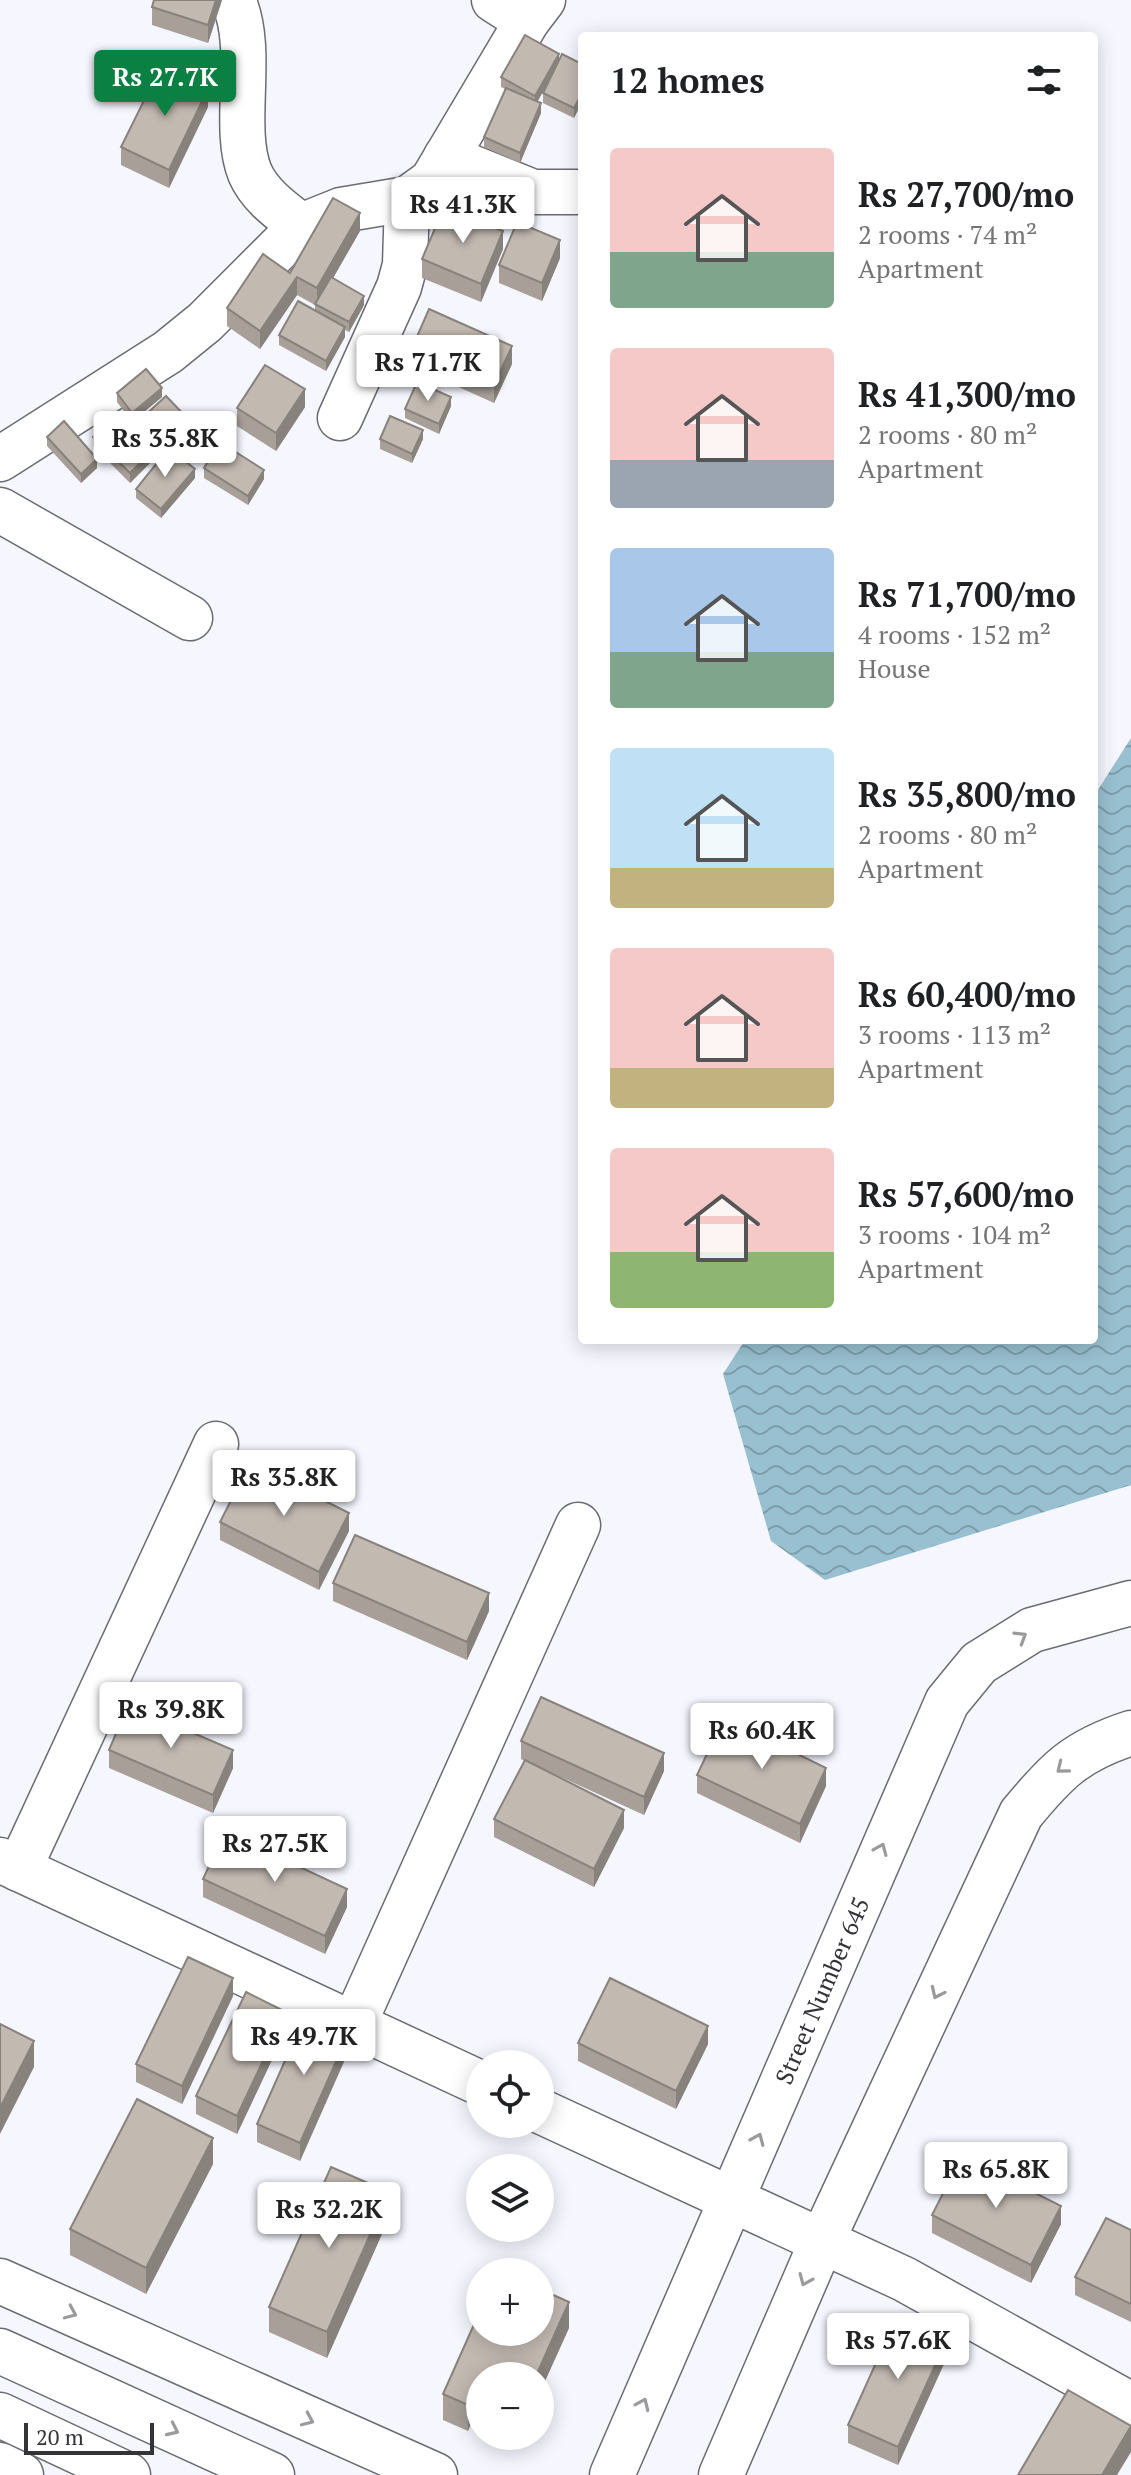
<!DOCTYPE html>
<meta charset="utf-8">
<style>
:root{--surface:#fff;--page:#f2f2f2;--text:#202124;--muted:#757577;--accent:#0b8043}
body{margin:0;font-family:"PT Serif",serif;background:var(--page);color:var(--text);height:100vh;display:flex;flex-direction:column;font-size:30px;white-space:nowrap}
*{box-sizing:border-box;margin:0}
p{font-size:26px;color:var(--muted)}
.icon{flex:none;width:44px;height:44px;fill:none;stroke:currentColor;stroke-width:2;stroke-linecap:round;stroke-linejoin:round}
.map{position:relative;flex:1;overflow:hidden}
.panel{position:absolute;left:578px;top:32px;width:520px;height:1312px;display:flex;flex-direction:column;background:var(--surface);border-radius:8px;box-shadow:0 4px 20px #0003}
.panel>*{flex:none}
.tools{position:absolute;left:466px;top:2050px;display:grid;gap:16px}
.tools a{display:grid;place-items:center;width:88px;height:88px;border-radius:50%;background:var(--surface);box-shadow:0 4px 20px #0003;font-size:40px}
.scale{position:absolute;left:24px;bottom:20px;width:130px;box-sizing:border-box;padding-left:8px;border:4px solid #343438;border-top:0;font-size:22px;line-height:28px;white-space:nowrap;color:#343438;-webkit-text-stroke:6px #fff;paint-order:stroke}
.price{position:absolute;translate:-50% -68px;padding:0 18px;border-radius:8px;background:#fff;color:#222;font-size:26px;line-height:52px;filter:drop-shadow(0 2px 4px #0008)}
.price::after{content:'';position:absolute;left:50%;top:48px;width:24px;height:18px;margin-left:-12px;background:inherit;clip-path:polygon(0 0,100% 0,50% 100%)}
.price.current{background:var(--accent);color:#fff}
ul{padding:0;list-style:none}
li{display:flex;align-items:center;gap:24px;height:200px;padding:0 32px}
li span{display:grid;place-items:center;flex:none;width:224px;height:160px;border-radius:8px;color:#555}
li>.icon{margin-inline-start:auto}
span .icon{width:96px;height:96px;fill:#fffc;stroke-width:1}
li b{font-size:34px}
h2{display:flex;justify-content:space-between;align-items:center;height:96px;padding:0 32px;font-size:34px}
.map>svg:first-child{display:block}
</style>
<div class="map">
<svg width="1131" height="2475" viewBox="0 0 1131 2475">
<defs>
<pattern id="water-waves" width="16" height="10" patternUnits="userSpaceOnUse" patternTransform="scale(2)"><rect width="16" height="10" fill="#99c0d0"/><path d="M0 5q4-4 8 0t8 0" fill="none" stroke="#7e9daa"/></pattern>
</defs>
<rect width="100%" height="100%" fill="#f6f6ff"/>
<polygon fill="url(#water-waves)" points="1131,738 1131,1485 825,1580 771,1541 723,1374 745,1340 1094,1340 1094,796"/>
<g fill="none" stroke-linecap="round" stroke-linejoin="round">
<defs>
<g id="minor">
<path d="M233 0C256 49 231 127 250 173 260 196 282 211 301 226"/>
<polyline points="494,0 527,21"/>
<polyline points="446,157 533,192 582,192"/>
<polyline points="340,418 399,287 405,265 407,199"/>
<polyline points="0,459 168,352 205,322 301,226 341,210 407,199 432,181 527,21 543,0"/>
<polyline points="0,510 190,618"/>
<polyline points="0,1860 480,2083"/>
<polyline points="19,1869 216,1444"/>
<polyline points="354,2024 578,1525"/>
<polyline points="540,2111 904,2279 1131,2405"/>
<polyline points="0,2281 435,2475"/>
<polyline points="0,2465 21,2475"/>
<path id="s1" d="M612 2475 947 1702 979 1663 1032 1630 1131 1603"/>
<path d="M721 2475 822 2241 1021 1814C1057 1770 1076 1751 1131 1733"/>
</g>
<g id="major">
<polyline points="0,2351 272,2475"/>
<polyline points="0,2415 128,2475"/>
</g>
</defs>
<use href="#minor" stroke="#6b6b74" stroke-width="47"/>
<use href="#major" stroke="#6b6b74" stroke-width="47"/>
<use href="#minor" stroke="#fff" stroke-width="44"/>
<use href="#major" stroke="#fff" stroke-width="44"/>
</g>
<g fill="#a79f98">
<polygon points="154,0 222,0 208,43 152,25 152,7"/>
<polygon points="559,60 582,64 582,102 574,118 543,103 543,93 548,83 537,102 541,113 520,163 484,147 484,137 505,89 501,87 501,77"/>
<polygon points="208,107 169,188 121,165 121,147"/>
<polygon points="360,231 333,278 364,305 349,332 345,330 345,337 326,371 279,345 279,335 315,310 315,305 297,295 260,349 227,326 227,308"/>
<polygon points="503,249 481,302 422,278 422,259"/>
<polygon points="560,258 542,301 499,283 499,265"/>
<polygon points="412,348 512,364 494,403 412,366"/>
<polygon points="117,393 162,397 132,422 117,402"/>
<polygon points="451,406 439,434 405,418 405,409"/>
<polygon points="305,407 276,451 237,426 237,408"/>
<polygon points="141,419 190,430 170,449 195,478 161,518 136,498 136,489 165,453 141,429"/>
<polygon points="47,437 97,468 81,483 47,446"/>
<polygon points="93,437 156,457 130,483 93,446"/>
<polygon points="380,439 423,439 412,463 380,449"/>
<polygon points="204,468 264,479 248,505 204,478"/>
<polygon points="220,1522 349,1531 319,1590 220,1540"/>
<polygon points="333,1583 489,1611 467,1660 333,1601"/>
<polygon points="521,1741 664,1771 644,1815 541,1768 624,1828 594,1887 494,1837 494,1819 524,1761 521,1759"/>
<polygon points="109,1750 233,1768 213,1813 109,1768"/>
<polygon points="697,1775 826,1786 800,1843 697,1793"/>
<polygon points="203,1879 347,1907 325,1954 203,1897"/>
<polygon points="233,1996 182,2104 136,2082 136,2064"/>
<polygon points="286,2030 237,2134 196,2114 196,2096"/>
<polygon points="578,2043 708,2044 676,2109 578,2061"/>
<polygon points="350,2048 300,2161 257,2142 257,2124"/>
<polygon points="213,2164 146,2294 70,2255 70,2229"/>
<polygon points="932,2215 1061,2224 1031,2283 932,2233"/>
<polygon points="389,2218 327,2358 269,2332 269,2307"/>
<polygon points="1131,2230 1131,2322 1075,2295 1075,2277"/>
<polygon points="569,2328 540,2392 540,2376 480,2376 480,2424 472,2421 468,2431 443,2420 443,2394"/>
<polygon points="948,2355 898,2465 848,2443 848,2425"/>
</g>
<g fill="#88827c">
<polygon points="216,0 222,0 208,43 208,25"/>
<polygon points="559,54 559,63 535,106 535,96"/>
<polygon points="208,89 208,107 169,188 169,170"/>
<polygon points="582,93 582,102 574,118 574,108"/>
<polygon points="541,103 541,113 520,163 520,153"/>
<polygon points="360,213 360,231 317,306 317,288"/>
<polygon points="503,231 503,249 481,302 481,284"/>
<polygon points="560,240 560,258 542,301 542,283"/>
<polygon points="297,277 297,295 260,349 260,331"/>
<polygon points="364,296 364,305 349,332 349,322"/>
<polygon points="345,327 345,337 326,371 326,361"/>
<polygon points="512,346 512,364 494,403 494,385"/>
<polygon points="162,388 162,397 132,422 132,413"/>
<polygon points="305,389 305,407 276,451 276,433"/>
<polygon points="451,397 451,406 439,434 439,424"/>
<polygon points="190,421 190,430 165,454 165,444"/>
<polygon points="423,430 423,439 412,463 412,454"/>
<polygon points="156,447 156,457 130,483 130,473"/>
<polygon points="97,459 97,468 81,483 81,474"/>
<polygon points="195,469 195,478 161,518 161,509"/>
<polygon points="264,470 264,479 248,505 248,496"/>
<polygon points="349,1513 349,1531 319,1590 319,1572"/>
<polygon points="489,1593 489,1611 467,1660 467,1642"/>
<polygon points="233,1750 233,1768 213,1813 213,1795"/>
<polygon points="664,1753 664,1771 644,1815 644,1797"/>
<polygon points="826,1768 826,1786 800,1843 800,1824"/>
<polygon points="624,1810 624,1828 594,1887 594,1869"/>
<polygon points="347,1889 347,1907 325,1954 325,1936"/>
<polygon points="233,1978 233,1996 182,2104 182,2086"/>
<polygon points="286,2012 286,2030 237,2134 237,2116"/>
<polygon points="708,2026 708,2044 676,2109 676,2091"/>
<polygon points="350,2030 350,2048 300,2161 300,2143"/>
<polygon points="34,2041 34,2067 0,2134 0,2108"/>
<polygon points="213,2138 213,2164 146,2294 146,2268"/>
<polygon points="389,2192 389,2218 327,2358 327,2332"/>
<polygon points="1061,2206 1061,2224 1031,2283 1031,2265"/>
<polygon points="569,2302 569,2328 540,2392 540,2376 536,2376"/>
<polygon points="948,2337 948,2355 898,2465 898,2447"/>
<polygon points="472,2395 472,2421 468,2431 468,2405"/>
<polygon points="1131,2426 1131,2452 1117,2475 1102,2475"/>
</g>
<g fill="#c2b9b1" stroke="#88827c" stroke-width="2">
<polygon points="154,0 216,0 208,25 152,7"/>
<polygon points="525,35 559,54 535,96 501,77"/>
<polygon points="562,54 582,64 582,93 574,108 543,93"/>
<polygon points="161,66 208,89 169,170 121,147"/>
<polygon points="506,88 541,103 520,153 484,137"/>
<polygon points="333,198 360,213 317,288 297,277 260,331 227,308 263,254 290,273"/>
<polygon points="444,207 503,231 481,284 422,259"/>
<polygon points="517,222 560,240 542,283 499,265"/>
<polygon points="331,277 364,296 349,322 315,304"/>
<polygon points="298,301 345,327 326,361 279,335"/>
<polygon points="429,309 512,346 494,385 412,348"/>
<polygon points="265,365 305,389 276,433 237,408"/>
<polygon points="146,369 162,388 132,413 117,393"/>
<polygon points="417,382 451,397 439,424 405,409"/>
<polygon points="166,396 190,421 165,444 141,419"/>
<polygon points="118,411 156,447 130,473 93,437"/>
<polygon points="390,416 423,430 412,454 380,439"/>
<polygon points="64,421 97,459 81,474 47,437"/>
<polygon points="220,442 264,470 248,496 204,468"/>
<polygon points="169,448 195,469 161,509 136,489"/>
<polygon points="250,1463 349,1513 319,1572 220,1522"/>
<polygon points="355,1535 489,1593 467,1642 333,1583"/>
<polygon points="541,1697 664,1753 644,1797 521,1741"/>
<polygon points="128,1705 233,1750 213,1795 109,1750"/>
<polygon points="724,1718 826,1768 800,1824 697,1775"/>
<polygon points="525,1760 624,1810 594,1869 494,1819"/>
<polygon points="225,1832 347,1889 325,1936 203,1879"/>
<polygon points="188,1957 233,1978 182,2086 136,2064"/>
<polygon points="610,1978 708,2026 676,2091 578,2043"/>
<polygon points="246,1992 286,2012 237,2116 196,2096"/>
<polygon points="307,2011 350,2030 300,2143 257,2124"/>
<polygon points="0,2024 34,2041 0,2108"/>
<polygon points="137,2099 213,2138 146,2268 70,2229"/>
<polygon points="962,2156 1061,2206 1031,2265 932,2215"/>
<polygon points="331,2167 389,2192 327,2332 269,2307"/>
<polygon points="1106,2218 1131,2230 1131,2304 1075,2277"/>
<polygon points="540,2289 569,2302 536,2376 480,2376 480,2398 472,2395 468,2405 443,2394 480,2311 480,2332 540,2332"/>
<polygon points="898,2314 948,2337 898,2447 848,2425"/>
<polygon points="1068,2390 1131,2426 1102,2475 1018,2475"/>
</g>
<defs><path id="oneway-chevron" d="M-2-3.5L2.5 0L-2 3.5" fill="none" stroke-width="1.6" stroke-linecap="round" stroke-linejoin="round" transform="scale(2)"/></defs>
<g stroke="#9a9a9c">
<use href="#oneway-chevron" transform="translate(1021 1637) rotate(-32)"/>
<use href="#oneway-chevron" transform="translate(1062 1768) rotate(141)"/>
<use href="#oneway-chevron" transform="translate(881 1849) rotate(-67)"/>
<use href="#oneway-chevron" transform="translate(937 1993) rotate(115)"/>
<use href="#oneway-chevron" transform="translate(758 2139) rotate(-67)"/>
<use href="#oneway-chevron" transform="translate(805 2280) rotate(113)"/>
<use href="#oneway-chevron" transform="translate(71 2313) rotate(24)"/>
<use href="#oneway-chevron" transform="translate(643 2404) rotate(-66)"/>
<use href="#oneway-chevron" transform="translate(308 2420) rotate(24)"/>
<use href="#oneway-chevron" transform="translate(173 2430) rotate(25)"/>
</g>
<g text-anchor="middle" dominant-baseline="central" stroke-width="8" stroke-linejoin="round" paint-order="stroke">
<g font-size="24" fill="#343438" stroke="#fff">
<text stroke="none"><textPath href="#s1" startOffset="528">Street Number 645</textPath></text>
</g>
</g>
</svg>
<div class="tools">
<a><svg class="icon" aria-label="locate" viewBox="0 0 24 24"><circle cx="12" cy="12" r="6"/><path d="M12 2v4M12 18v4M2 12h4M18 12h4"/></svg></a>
<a><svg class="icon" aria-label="layers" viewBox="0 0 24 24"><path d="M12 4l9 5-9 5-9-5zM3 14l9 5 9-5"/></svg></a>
<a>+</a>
<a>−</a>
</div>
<div class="scale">20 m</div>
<b class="price current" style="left:165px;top:118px">Rs 27.7K</b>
<b class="price" style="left:463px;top:245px">Rs 41.3K</b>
<b class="price" style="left:428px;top:403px">Rs 71.7K</b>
<b class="price" style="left:165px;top:479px">Rs 35.8K</b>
<b class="price" style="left:284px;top:1518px">Rs 35.8K</b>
<b class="price" style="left:171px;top:1750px">Rs 39.8K</b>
<b class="price" style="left:762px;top:1771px">Rs 60.4K</b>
<b class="price" style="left:275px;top:1884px">Rs 27.5K</b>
<b class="price" style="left:304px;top:2077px">Rs 49.7K</b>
<b class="price" style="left:996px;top:2210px">Rs 65.8K</b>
<b class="price" style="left:329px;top:2250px">Rs 32.2K</b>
<b class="price" style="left:898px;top:2381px">Rs 57.6K</b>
<section class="panel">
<h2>12 homes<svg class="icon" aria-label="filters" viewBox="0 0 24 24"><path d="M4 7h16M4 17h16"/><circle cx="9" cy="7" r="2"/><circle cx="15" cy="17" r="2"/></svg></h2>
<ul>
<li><span style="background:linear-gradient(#f6c9c9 65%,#7fa58c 0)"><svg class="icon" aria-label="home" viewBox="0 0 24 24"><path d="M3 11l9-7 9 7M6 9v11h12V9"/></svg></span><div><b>Rs 27,700/mo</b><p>2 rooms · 74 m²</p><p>Apartment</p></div></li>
<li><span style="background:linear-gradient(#f6c9c9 70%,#9aa5b1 0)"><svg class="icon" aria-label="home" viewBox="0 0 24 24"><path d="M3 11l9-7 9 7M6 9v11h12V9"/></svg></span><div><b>Rs 41,300/mo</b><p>2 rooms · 80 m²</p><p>Apartment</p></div></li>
<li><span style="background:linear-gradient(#a9c7e8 65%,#7fa58c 0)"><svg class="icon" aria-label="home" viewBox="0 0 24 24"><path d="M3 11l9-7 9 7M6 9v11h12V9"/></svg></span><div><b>Rs 71,700/mo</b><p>4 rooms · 152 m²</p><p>House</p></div></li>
<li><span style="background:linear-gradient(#bfe0f5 75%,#c2b280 0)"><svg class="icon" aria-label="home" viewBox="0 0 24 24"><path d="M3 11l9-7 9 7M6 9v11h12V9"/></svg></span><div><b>Rs 35,800/mo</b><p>2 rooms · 80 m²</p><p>Apartment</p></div></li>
<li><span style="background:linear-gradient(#f6c9c9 75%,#c2b280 0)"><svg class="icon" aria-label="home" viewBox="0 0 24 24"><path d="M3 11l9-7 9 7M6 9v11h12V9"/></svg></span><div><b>Rs 60,400/mo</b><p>3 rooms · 113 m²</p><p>Apartment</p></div></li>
<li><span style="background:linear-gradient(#f6c9c9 65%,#8fb573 0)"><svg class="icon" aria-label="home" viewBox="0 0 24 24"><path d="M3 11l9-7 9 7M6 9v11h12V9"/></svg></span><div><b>Rs 57,600/mo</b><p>3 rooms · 104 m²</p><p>Apartment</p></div></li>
</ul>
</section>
</div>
